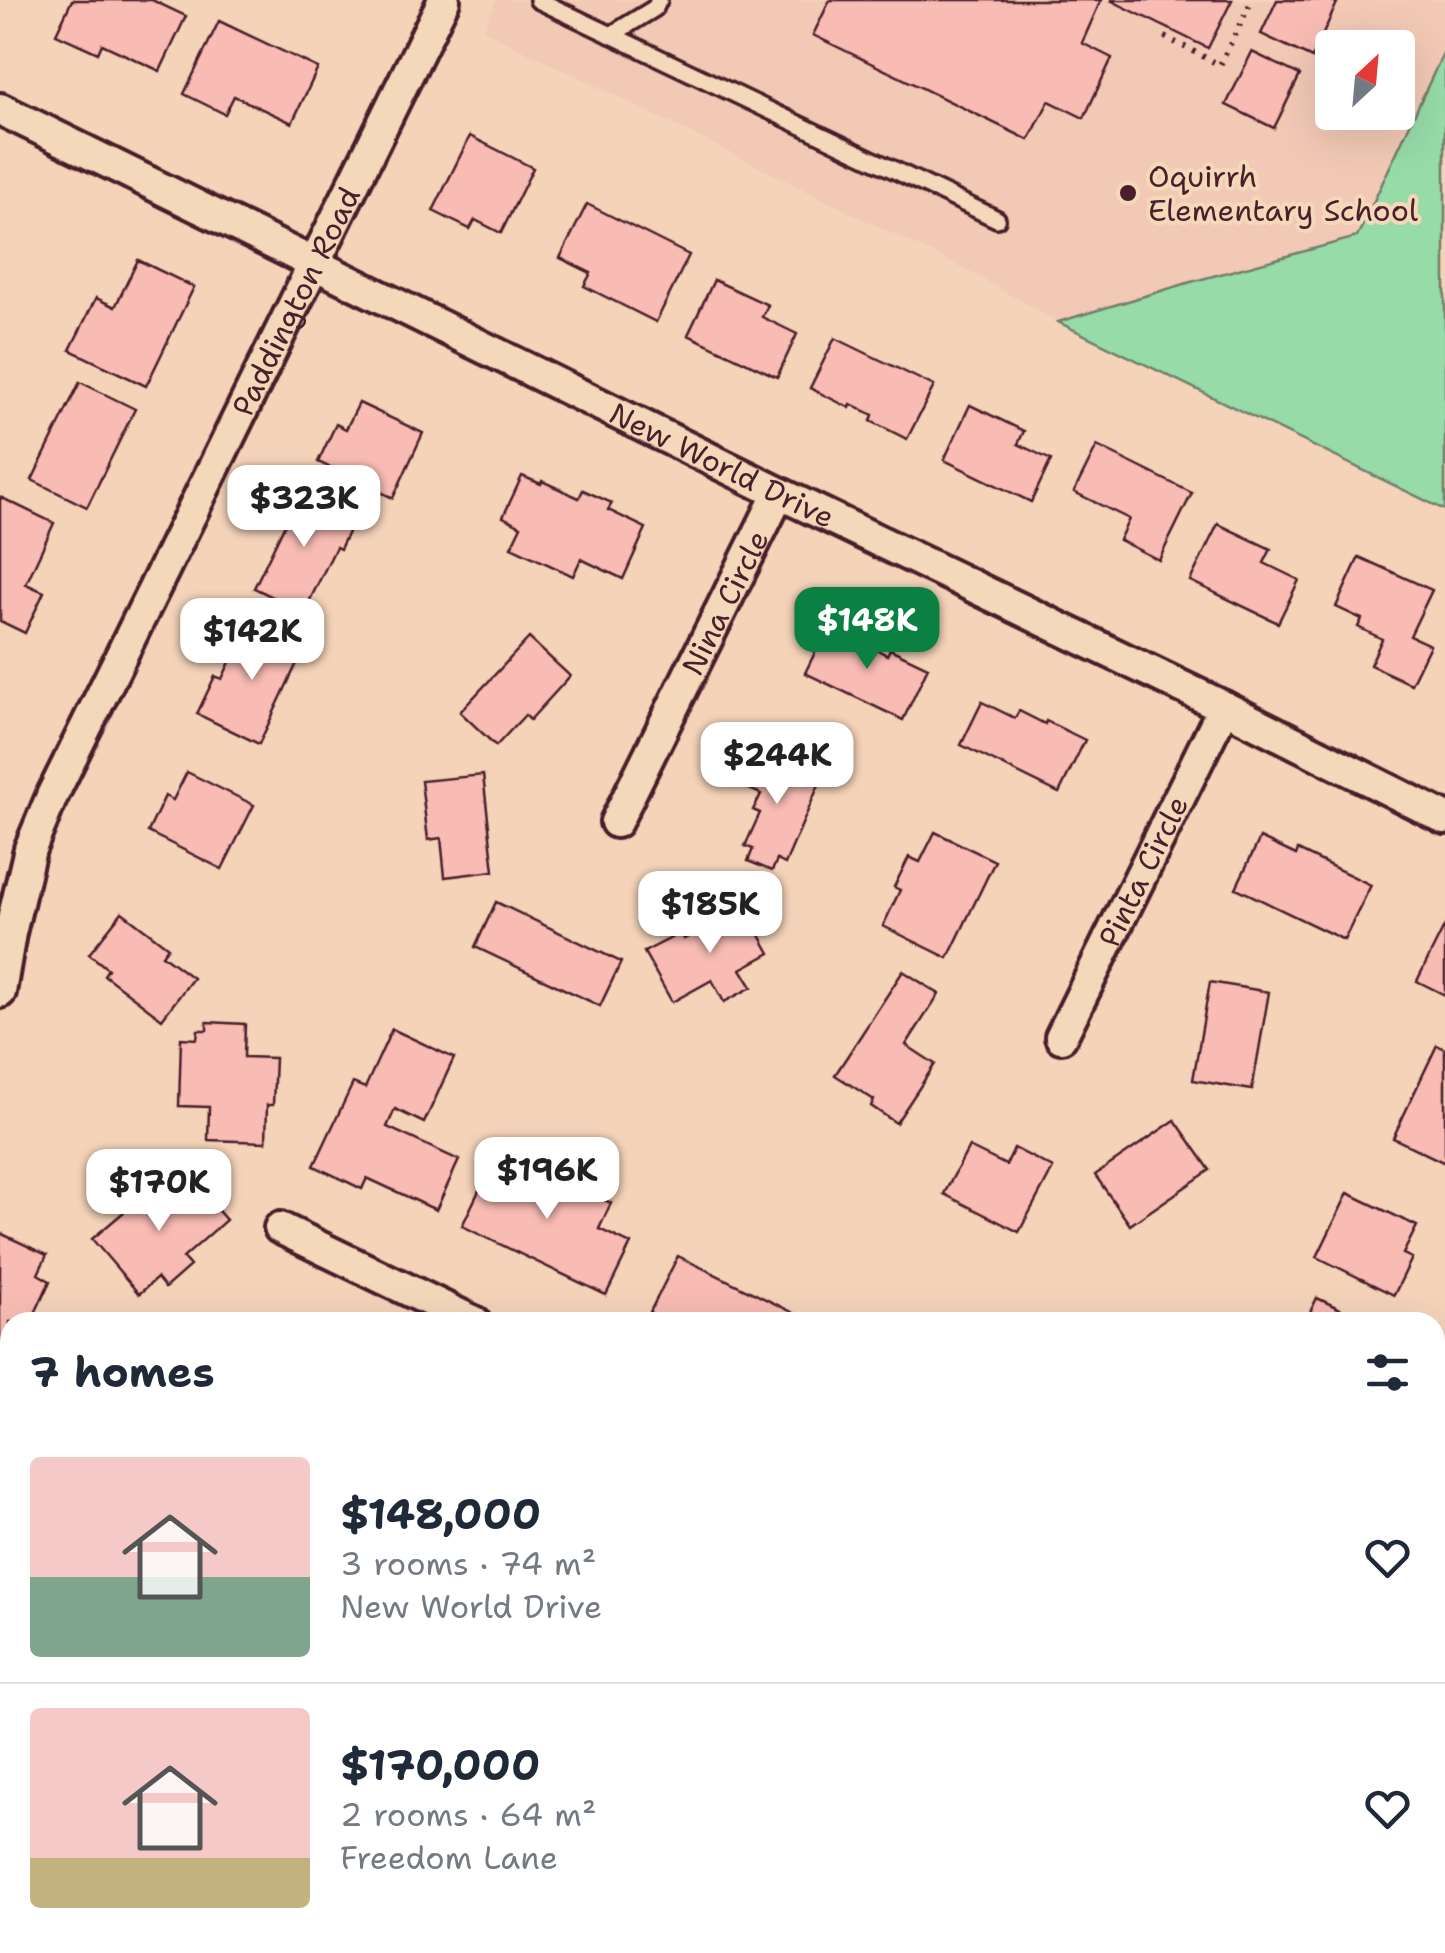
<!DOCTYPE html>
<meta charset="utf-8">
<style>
:root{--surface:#fff;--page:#f2f2f3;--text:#1f2937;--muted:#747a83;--line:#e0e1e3;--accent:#0b8043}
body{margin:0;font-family:"Shantell Sans",sans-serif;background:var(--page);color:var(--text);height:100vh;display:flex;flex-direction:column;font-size:38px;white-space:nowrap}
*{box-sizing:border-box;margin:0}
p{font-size:32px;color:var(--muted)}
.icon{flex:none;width:55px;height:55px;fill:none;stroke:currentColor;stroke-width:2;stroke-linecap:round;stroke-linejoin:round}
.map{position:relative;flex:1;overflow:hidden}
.drawer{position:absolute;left:0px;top:1312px;width:1445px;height:642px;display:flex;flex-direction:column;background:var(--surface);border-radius:30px 30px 0 0;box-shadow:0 10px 40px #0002}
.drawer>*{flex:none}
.needle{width:65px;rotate:26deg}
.fabs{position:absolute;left:1315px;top:30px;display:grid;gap:20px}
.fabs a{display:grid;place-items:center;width:100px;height:100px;border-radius:10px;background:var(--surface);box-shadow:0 10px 40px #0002;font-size:50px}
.price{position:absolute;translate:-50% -85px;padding:0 22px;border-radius:20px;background:#fff;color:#222;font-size:32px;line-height:65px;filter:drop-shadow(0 2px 5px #0008)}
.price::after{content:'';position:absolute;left:50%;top:60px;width:30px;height:22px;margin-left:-15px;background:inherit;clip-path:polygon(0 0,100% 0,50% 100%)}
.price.on{background:var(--accent);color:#fff}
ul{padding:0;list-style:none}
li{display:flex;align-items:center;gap:30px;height:250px;padding:0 30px}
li+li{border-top:2px solid var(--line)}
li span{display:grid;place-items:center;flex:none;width:280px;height:200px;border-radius:10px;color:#555}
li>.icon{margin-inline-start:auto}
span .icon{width:120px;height:120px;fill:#fffc;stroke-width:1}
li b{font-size:42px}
h2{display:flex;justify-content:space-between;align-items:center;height:120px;padding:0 30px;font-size:42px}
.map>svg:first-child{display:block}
</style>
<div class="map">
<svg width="1445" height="1953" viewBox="0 0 1445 1953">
<rect width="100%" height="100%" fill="#f4d3b9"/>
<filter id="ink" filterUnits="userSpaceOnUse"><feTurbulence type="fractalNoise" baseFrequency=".01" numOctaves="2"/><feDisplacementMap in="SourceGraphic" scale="20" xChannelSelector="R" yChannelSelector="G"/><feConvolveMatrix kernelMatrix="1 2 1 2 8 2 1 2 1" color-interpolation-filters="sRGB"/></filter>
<g filter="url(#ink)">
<path fill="#f2c9b5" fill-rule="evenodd" d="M497 0H1445V510L1058 322 972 273 483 30ZM1332 48H1398V112H1332Z"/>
<polygon fill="#96dba8" stroke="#707d6a" stroke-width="2.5" points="1445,49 1445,510 1058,322 1191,282 1357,237"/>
<g fill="#f8bcb4" stroke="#4a1f2b" stroke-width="2.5">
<polygon points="72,0 152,0 186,16 160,71 102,44 98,53 56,34"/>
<polygon points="830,0 1101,0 1082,43 1112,58 1084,118 1049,101 1029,140 813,35"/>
<polygon points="1110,0 1232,0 1208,48"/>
<polygon points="1277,0 1330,0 1337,3 1312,58 1261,34"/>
<polygon points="219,21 318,68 292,123 234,96 225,114 184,94"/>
<polygon points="1252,52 1300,75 1274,128 1226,105"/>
<polygon points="470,136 533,168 501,233 475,220 470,229 433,211"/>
<polygon points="587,204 689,255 656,322 584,286 591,273 560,258"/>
<polygon points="138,260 194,287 146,386 70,350 96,298 115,307"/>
<polygon points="714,280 768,305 762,317 797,334 777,377 688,335"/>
<polygon points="835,338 934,386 907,439 871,421 873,415 851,404 850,408 810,388"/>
<polygon points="80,382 135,409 87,507 32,480"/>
<polygon points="359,403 423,433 393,498 318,462 336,424 346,429"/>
<polygon points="970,405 1024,431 1018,444 1051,460 1031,502 944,460"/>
<polygon points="1097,446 1192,493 1159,560 1119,540 1129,519 1074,492"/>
<polygon points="522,476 541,484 542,481 579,498 583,490 612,503 608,510 646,528 623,579 581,559 573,576 511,547 521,526 503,517"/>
<polygon points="302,489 356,515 340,549 336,547 304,612 254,588"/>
<polygon points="0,497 54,523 26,584 44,592 25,633 0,621"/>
<polygon points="1218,524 1271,549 1264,563 1299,580 1278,623 1190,581"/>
<polygon points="1359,557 1432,590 1410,636 1430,645 1411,684 1370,665 1382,639 1358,627 1362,619 1336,607"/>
<polygon points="250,620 305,646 259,744 197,714 215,676 222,679"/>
<polygon points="829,624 887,655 890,649 928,667 903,720 805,673"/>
<polygon points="529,638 570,676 530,720 525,715 496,746 460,712"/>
<polygon points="982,702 1015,718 1019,711 1045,724 1046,721 1085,740 1059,793 961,745"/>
<polygon points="753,750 821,780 785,864 777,860 772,871 748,861 753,849 745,846 760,813 753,810 761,794 738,784"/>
<polygon points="187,772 254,805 222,869 148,832 165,796 173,800"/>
<polygon points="483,775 494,871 445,877 441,838 428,840 421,781"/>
<polygon points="935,832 995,861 948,958 883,926 900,890 894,887 909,857 920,862"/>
<polygon points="1260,838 1296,855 1298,850 1371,885 1344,940 1236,888"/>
<polygon points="496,902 621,962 600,1006 475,947"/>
<polygon points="742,903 770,953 741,969 752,987 724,1002 712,980 672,1002 644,952 681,933 684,939 705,928 703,924"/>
<polygon points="122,912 168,947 162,955 193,978 162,1019 104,975 108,969 89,954"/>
<polygon points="1445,925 1445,995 1417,981"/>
<polygon points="903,971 939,994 906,1045 935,1064 896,1123 871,1106 874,1100 835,1075"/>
<polygon points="1210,982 1269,992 1252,1090 1193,1080"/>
<polygon points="207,1022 245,1024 244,1057 275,1058 273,1105 267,1105 266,1142 208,1140 209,1107 179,1106 181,1038 197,1039 198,1030 207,1030"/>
<polygon points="392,1029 454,1058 424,1123 395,1109 387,1127 459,1160 436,1210 367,1178 362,1189 314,1166 353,1083 365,1088"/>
<polygon points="1437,1045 1445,1049 1445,1163 1393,1138"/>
<polygon points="1175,1120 1210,1170 1130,1225 1095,1175"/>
<polygon points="969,1147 1006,1165 1014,1148 1053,1168 1019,1232 944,1194"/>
<polygon points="499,1149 611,1203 599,1229 631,1244 606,1295 462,1226"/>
<polygon points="187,1175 226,1220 183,1258 190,1266 165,1288 157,1278 139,1294 92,1239 152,1188 160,1198"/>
<polygon points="1348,1193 1417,1226 1403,1254 1412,1258 1394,1295 1317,1257"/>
<polygon points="0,1233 47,1255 38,1274 50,1281 31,1322 10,1322 10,1366 0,1361"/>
<polygon points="678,1256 800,1316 797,1322 656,1322 647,1318"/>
<polygon points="1317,1298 1368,1322 1305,1322"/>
<polygon points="1445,1707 1445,1818 1435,1813 1435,1728"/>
<polygon points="724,1945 991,1945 988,1953 720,1953"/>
</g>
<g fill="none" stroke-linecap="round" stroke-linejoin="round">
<defs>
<g id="service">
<polyline points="538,0 997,219"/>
<polyline points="611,35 655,8 659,0"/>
<polyline points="1118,1945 1135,1953"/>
<polyline points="142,1953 146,1945"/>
<polyline points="630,1953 634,1945"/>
</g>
<g id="minor">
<path id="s1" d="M0 109 779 493 1224 707 1445 818"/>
<path id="s2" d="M616 822 779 493"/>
<path id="s3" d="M0 992 10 933 30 849 52 796 444 0"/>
<path id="s4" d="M1061 1037 1224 707"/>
<polyline points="280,1228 474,1322"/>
</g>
<g id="tertiary">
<polyline points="1435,1462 1445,1442"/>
<polyline points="1192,1953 1196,1945"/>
</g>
</defs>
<use href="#service" stroke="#4a1f2b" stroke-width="22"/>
<use href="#minor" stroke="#4a1f2b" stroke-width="38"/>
<use href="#tertiary" stroke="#4a1f2b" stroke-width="45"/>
<g stroke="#4a1f2b" stroke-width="6" stroke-dasharray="2.5 8" stroke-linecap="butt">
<polyline points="1165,37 1220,65 1252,0"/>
<polyline points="1055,1945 1072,1953"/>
<polyline points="704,1953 707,1945"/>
<polyline points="1017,1953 1021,1945"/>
</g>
<use href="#service" stroke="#f3d9ba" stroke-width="15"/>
<use href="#minor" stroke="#f3d9ba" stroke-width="30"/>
<use href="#tertiary" stroke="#f3d9ba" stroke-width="38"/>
</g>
</g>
<circle fill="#4a1f2b" stroke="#f3d9ba" stroke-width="4" cx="1128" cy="193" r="10"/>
<g text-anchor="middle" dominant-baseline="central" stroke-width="8" stroke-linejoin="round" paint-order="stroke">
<g font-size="30" fill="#4a1f2b" stroke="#f3d9ba" text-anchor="start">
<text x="1148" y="176">Oquirrh<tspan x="1148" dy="34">Elementary School</tspan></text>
</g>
<g font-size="30" fill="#4a1f2b" stroke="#f3d9ba">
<text stroke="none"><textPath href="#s3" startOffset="755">Paddington Road</textPath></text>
<text stroke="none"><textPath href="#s1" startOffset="805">New World Drive</textPath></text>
<text stroke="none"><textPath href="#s2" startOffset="245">Nina Circle</textPath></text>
<text stroke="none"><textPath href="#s4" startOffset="185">Pinta Circle</textPath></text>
</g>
</g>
</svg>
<div class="fabs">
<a><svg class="needle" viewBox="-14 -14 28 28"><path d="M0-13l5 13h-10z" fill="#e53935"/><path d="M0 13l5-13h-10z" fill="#747a83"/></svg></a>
</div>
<b class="price" style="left:304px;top:550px">$323K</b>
<b class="price on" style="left:867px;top:672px">$148K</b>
<b class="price" style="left:252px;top:683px">$142K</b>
<b class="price" style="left:777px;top:807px">$244K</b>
<b class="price" style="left:710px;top:956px">$185K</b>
<b class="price" style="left:547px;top:1222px">$196K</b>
<b class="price" style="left:159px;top:1234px">$170K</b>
<section class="drawer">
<h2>7 homes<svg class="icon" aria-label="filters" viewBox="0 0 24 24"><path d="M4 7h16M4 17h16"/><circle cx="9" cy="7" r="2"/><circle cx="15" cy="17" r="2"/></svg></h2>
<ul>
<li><span style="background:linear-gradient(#f6c9c9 60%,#7fa58c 0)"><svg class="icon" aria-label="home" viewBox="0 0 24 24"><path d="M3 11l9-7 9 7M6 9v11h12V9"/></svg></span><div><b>$148,000</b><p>3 rooms · 74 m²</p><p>New World Drive</p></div><svg class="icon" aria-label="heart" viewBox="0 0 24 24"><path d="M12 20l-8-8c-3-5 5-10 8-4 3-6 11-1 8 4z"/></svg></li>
<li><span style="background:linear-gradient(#f6c9c9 75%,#c2b280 0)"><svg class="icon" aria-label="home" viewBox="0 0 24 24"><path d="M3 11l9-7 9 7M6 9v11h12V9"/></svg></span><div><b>$170,000</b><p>2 rooms · 64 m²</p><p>Freedom Lane</p></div><svg class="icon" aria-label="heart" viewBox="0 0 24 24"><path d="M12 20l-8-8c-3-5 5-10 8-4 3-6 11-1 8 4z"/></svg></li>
</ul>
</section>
</div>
